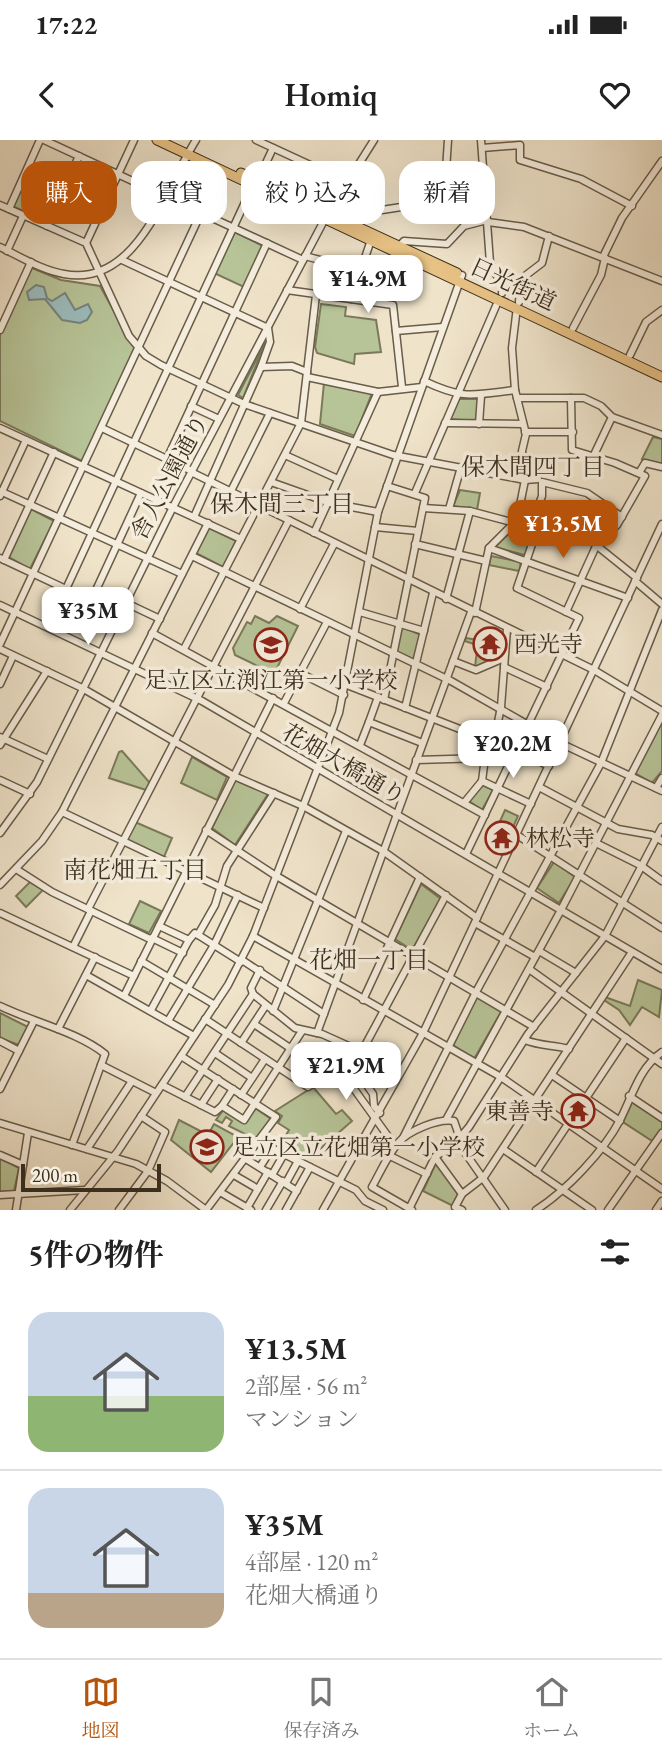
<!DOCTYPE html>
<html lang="ja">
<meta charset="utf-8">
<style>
:root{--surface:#fff;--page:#f2f2f2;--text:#222;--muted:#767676;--line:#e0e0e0;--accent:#b45309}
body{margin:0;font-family:"EB Garamond","Noto Serif JP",serif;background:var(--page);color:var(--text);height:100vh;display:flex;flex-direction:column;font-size:26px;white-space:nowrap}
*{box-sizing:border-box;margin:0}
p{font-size:23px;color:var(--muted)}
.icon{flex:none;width:38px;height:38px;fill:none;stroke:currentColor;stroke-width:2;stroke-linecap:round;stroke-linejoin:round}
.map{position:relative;height:1070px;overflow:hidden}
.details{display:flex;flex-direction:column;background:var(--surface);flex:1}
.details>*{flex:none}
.hud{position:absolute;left:21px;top:21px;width:621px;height:63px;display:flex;gap:14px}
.scale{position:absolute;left:21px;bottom:18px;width:140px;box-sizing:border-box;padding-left:7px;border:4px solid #3c2f1d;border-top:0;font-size:19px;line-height:24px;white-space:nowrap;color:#3c2f1d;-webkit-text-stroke:5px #f5eddd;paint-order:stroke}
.price{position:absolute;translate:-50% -60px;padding:0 16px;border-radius:14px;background:#fff;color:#222;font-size:23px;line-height:46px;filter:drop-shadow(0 2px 4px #0008)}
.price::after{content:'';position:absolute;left:50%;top:42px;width:21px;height:16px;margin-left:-10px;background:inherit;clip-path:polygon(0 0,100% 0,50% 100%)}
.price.active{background:var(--accent);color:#fff}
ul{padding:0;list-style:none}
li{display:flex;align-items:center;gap:21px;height:175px;padding:0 28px}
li+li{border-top:2px solid var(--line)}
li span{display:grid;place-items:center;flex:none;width:196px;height:140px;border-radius:21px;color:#555}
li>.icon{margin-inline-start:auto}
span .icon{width:84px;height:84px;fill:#fffc;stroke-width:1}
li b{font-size:30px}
h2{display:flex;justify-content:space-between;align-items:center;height:84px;padding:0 28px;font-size:30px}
.chip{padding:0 24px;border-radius:21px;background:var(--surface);box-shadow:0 7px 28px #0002;font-size:24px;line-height:63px}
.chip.active{background:var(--accent);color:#fff}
.status{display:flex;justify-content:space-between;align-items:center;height:49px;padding:0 35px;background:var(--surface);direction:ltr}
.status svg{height:19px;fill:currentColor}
header{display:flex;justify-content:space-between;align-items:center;height:91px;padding:0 28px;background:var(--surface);font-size:32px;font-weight:600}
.tab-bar{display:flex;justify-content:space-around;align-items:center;height:98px;border-top:2px solid var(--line);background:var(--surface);font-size:19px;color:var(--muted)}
.tab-bar a{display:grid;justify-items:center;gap:4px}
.tab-bar .active{color:var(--accent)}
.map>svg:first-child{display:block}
</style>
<div class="status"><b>17:22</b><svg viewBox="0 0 49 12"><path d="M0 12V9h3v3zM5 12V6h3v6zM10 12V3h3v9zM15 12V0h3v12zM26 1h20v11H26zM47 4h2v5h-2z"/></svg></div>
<header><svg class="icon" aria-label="back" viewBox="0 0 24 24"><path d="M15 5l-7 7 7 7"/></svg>Homiq<svg class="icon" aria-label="heart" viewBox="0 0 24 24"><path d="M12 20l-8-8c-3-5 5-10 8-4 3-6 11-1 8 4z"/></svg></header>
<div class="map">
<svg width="662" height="1070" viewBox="0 0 662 1070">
<rect width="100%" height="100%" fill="#efe3ca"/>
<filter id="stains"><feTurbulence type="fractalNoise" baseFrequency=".00286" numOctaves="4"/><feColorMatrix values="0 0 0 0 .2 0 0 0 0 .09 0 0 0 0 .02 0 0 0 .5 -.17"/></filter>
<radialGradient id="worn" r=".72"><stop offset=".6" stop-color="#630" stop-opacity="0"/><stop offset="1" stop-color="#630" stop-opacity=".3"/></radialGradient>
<g fill="#b7c498" stroke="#7a7a5a" stroke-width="2">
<polygon points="28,31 62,48 47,81 12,66"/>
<polygon points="235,92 263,106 244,147 214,133"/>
<polygon points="32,128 61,140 100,146 135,209 82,321 0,281 0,194 26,132"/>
<polygon points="321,164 346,167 345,176 376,180 381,212 355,214 354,224 317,213 315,207"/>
<polygon points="265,203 243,258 238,255"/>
<polygon points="324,243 372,253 355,296 320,284"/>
<polygon points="458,259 479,259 476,281 449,279"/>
<polygon points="653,297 662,299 662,324 642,319"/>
<polygon points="460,350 480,353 477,370 453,366"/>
<polygon points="31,369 54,381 30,429 9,417"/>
<polygon points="524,379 536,384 525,415 495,407"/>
<polygon points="209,388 236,401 223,427 196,413"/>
<polygon points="491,416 521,422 519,431 489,425"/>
<polygon points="255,476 269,483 277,476 298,486 274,534 235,515 233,508 247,482 251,484"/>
<polygon points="402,487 421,495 414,521 396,513"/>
<polygon points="501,492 501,515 475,527 477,510 474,504 465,501 466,498 483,501 484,510 496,509 496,494"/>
<polygon points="662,581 662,631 652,643 635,633"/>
<polygon points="122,611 150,643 146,650 109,638 119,612"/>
<polygon points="192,617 227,637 217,660 181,643"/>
<polygon points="236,639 268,654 235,705 212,688"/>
<polygon points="482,645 493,650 482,670 469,661"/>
<polygon points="505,670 518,676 510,694 497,688"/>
<polygon points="135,682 172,698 164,717 126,699"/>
<polygon points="554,722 575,737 559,763 537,748"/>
<polygon points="30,742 43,750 26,767 16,756"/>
<polygon points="421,744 441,759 412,810 395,799"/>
<polygon points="140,761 161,771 149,793 129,784"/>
<polygon points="638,840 662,850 659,877 642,867 630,885 619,870 604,860 605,857 630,866"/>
<polygon points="476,857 501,872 474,919 453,905"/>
<polygon points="0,873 28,887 19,905 0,898"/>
<polygon points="313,947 336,974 342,970 352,981 311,1017 282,1002 289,990 278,983 282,976 275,971"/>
<polygon points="630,961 662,982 662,988 652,1001 623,982"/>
<polygon points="255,968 271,979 257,1000 229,986 232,981 226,977 222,983 216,980 224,969 245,983"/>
<polygon points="179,980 208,995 214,984 238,997 211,1032 171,1000"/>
<polygon points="0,1018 19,1028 14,1051 0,1052"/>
<polygon points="436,1023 459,1053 453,1066 423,1051"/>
</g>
<polygon fill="#9cbdbe" stroke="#76847e" stroke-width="2" points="36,145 44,147 47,158 52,161 65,153 75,170 88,164 92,172 87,180 80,183 62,180 45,159 29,160 27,152"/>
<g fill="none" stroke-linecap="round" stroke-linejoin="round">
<defs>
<g id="minor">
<polyline points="44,0 303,120"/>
<polyline points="256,0 347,42"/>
<polyline points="481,0 490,123 503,147 502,153"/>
<polyline points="482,8 520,5 520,20 581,39 632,66"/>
<polyline points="258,40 273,8"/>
<polyline points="342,49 362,61 369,72"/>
<polyline points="444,60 448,0"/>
<polyline points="0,65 86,103 129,196 146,216 161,225 244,264 393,315 525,340 538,339"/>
<polyline points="9,69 40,0"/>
<polyline points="488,82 524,87 662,141"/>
<polyline points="353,84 357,77 369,72 485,54"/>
<polyline points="47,86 79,16"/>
<polyline points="86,103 134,0"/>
<polyline points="400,105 404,101 447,104 464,86 487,80"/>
<path d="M0 107C21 117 41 130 64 134 137 148 165 49 196 0"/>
<polyline points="7,111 23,76"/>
<polyline points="305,116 361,131"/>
<polyline points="603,117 622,78 662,21"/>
<polyline points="122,120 268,188 270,202 261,227 194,377"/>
<polyline points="287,150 393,165 402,247"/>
<polyline points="351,159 371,100"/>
<polyline points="519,162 521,139 542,123 549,96"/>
<polyline points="573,188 601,135 605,118"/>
<polyline points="0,190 31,122"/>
<polyline points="396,191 443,187"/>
<polyline points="630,215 646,182 662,170"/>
<polyline points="261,227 292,226 307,232"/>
<polyline points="307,237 378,252 422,247"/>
<path d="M424 241C464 260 473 255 515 250"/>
<polyline points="517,258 584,258 601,266 612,277 662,295"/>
<polyline points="191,266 219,279"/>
<polyline points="445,283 523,284"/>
<polyline points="479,284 481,256"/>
<polyline points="0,288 241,399"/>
<polyline points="102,288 192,331"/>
<polyline points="525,292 573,292"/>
<polyline points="285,315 338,339"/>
<polyline points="593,317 612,277"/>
<polyline points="167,319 267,103"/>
<polyline points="191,332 594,530 662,571"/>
<polyline points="639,333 645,323 662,327"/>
<polyline points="271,342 330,363 378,372"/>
<polyline points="0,351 182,434"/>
<polyline points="231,351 270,273"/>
<polyline points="415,353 499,159"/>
<polyline points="0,356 26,300"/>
<polyline points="423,368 470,371 515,383"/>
<polyline points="449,369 461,327"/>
<polyline points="519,373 581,393 637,438"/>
<polyline points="534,378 542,356 542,342 587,353 622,377"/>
<polyline points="375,387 418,391"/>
<polyline points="314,393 378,252"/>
<polyline points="415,404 486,421"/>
<polyline points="489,408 628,458"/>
<polyline points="192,416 451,541 560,603 662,651"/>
<polyline points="0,418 119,474"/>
<polyline points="4,420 54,312"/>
<polyline points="635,441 662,464"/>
<polyline points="66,449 253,45"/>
<polyline points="446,459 470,371"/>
<polyline points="91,461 141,353"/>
<polyline points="124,462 160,479"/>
<polyline points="0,465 202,561 662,829"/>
<polyline points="300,469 334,404"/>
<polyline points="360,472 424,491"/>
<polyline points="566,472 597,404 617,385 645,336 615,323 572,310 571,258"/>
<polyline points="475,473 489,408 517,380 525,340 522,311 526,294 515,250 512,208 517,167"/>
<polyline points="152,493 485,675"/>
<polyline points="0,504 201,73"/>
<polyline points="0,509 82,548 234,636 303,666 383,711 477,778"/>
<polyline points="184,509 301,283 316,155"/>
<polyline points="453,521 476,530 504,518"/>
<polyline points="504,527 547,547"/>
<polyline points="300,533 344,555"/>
<polyline points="0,544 13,516"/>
<polyline points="347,545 493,602"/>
<polyline points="378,557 369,582 422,603"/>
<polyline points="384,560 425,358 387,346"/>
<polyline points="284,563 327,482"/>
<polyline points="405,568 433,453"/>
<polyline points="0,597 48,619"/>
<polyline points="0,605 47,531"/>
<polyline points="360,605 369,582"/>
<polyline points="491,616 501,567 507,489"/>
<polyline points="416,620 485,618 516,610 549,626"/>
<polyline points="0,640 30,654"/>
<polyline points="482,641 531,664"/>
<polyline points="539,647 618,689 652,695 662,701"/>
<polyline points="656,648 662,638"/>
<polyline points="464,663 482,641 485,618"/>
<polyline points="62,672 264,768"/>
<polyline points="206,690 273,734 534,887"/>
<polyline points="0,693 37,642 173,367 328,73 374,0"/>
<polyline points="517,695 662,788"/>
<polyline points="596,703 640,725 662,741"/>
<polyline points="466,714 579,478 517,448 540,381"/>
<polyline points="16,729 52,752 152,800"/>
<polyline points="0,745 42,701 62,672 208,383"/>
<polyline points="88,769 289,380"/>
<polyline points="0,773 134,836"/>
<polyline points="475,783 535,817"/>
<polyline points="159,786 189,800 195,793 241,822"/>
<polyline points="198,795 215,765 227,726 274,653"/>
<polyline points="253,796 501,937 662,1049"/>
<polyline points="152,798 183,813"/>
<polyline points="73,807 91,771"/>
<polyline points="539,811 576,833"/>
<polyline points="242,820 324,874"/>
<polyline points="141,821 215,865"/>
<polyline points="529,829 662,924"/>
<polyline points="260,830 251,848 253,854 295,888 322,894 353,908 364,941 373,954 374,966 380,973"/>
<polyline points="86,835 194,896"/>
<polyline points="125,854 273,558"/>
<polyline points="363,860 420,737"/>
<path d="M0 866C33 882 78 892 105 914L72 1005"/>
<polyline points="151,870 189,800"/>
<polyline points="273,871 346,691"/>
<polyline points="205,879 308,947 361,913 446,755"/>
<polyline points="168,881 214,805 238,755"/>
<polyline points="254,884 329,934"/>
<polyline points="58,889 95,817"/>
<polyline points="317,893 471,472"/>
<path d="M525 900C540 906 553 905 569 909"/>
<polyline points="0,901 19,911"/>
<polyline points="241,903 266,865"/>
<polyline points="215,913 252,938"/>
<polyline points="181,916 276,977 206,1070"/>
<polyline points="101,925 156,953"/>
<polyline points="339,928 395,1006"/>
<polyline points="552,935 620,981"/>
<polyline points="162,945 215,972 222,966 244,980 302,891"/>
<polyline points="0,949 33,883"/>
<polyline points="241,955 265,919"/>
<polyline points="629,956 662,978"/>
<polyline points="185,957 253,854"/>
<polyline points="586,958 626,898"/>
<polyline points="201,965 218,939"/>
<polyline points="222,966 233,949"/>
<polyline points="446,980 561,770 662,575"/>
<polyline points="0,983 136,1024 167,1041 206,1070"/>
<polyline points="403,998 476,852 601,623 662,470"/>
<polyline points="457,1001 505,1070"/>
<polyline points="260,1002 356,1050 365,1061 383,1070"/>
<polyline points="87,1009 132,941"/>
<polyline points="503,1009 592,1070"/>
<polyline points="0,1015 23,1025"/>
<polyline points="390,1016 427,1034"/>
<polyline points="435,1017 462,1054"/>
<polyline points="246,1019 297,1051"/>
<polyline points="260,1027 272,1008"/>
<polyline points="536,1032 568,984"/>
<polyline points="234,1035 258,1049"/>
<polyline points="272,1035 284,1014"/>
<polyline points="286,1043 298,1021"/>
<polyline points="220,1052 251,1070"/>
<polyline points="0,1055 85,1050"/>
<polyline points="247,1068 268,1032"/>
<polyline points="409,1069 435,1017 457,1001 469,987 528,894 605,796 662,687"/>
<polyline points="16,1070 28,993"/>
<polyline points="70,1070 118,1011 228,845 253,796 339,573 378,372 462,135"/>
<polyline points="119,1070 148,1031 165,992 141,976"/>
<polyline points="266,1070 283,1041"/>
<polyline points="286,1070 310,1027"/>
<polyline points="323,1070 423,893 662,384"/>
<path d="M412 1070 372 1047C380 1033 387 1016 398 1003 408 991 438 978 454 981L460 998"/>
<polyline points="462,1070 455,1067 462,1054 484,1037 632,812"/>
<path d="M536 1070C566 1051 604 1011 620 980 632 957 639 928 662 912"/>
<polyline points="608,1070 662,993"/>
<polyline points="656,1070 662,1061"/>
</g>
<g id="highway">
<polyline points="157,0 662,237"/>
<polyline points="241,33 457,133"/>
</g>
</defs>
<use href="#minor" stroke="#695c48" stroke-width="9"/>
<use href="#highway" stroke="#3c2f1d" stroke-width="11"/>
<use href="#minor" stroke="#f5eddd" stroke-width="6"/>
<use href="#highway" stroke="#e8c285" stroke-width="9"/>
</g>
<defs>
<symbol id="temple-ring" viewBox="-11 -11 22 22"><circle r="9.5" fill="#f5eddd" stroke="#8f2418" stroke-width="1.5"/><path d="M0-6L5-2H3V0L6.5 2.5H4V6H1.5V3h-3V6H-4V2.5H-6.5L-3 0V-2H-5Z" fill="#8f2418"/></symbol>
<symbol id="school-ring" viewBox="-11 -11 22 22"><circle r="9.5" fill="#f5eddd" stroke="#8f2418" stroke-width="1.5"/><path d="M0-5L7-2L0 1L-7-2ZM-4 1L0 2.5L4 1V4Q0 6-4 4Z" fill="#8f2418"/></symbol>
</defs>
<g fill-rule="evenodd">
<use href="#temple-ring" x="471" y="485" width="38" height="38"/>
<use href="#school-ring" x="252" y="486" width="38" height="38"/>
<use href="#temple-ring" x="483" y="679" width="38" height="38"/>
<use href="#temple-ring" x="559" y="952" width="38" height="38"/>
<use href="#school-ring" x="188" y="988" width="38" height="38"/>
</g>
<g text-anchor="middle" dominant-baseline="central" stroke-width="7" stroke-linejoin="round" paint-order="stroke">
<g font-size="23" fill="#3c2f1d" stroke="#f5eddd">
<text transform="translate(513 144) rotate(25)">日光街道</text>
<text transform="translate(169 337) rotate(-62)">舎人公園通り</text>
<text transform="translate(344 624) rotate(30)">花畑大橋通り</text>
</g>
<g font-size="23" fill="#3c2f1d" stroke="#f5eddd" text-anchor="start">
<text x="514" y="504">西光寺</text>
<text x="271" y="540" text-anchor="middle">足立区立渕江第一小学校</text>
<text x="526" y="698">林松寺</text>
<text x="554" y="971" text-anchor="end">東善寺</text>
<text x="232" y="1007">足立区立花畑第一小学校</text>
</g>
<g font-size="24" fill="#3c2f1d" stroke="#f5eddd">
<text x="533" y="326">保木間四丁目</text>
<text x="282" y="363">保木間三丁目</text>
<text x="135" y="729">南花畑五丁目</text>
<text x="369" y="819">花畑一丁目</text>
</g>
</g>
<rect width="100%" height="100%" filter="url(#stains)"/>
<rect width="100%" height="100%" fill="url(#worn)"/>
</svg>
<div class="scale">200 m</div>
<b class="price" style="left:368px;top:175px">¥14.9M</b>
<b class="price active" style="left:563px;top:420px">¥13.5M</b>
<b class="price" style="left:88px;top:507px">¥35M</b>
<b class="price" style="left:513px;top:640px">¥20.2M</b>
<b class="price" style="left:346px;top:962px">¥21.9M</b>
<div class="hud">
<a class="chip active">購入</a>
<a class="chip">賃貸</a>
<a class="chip">絞り込み</a>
<a class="chip">新着</a>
</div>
</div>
<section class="details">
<h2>5件の物件<svg class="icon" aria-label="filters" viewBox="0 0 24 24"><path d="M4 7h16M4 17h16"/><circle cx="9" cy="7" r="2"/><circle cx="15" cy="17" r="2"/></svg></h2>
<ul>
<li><span style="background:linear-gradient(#c9d6e8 60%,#8fb573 0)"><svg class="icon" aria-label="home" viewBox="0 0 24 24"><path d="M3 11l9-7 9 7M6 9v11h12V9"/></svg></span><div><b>¥13.5M</b><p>2部屋 · 56 m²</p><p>マンション</p></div></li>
<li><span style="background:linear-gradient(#c9d6e8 75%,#b9a48a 0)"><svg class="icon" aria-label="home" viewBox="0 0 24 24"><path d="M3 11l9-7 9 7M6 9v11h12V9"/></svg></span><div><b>¥35M</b><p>4部屋 · 120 m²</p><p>花畑大橋通り</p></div></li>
</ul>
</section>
<nav class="tab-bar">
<a class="active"><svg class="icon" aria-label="map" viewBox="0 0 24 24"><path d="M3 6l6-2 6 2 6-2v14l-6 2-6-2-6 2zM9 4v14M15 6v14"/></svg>地図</a>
<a><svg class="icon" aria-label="saved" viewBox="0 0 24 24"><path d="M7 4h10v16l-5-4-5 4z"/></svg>保存済み</a>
<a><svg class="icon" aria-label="home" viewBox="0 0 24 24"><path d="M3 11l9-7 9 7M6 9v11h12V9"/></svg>ホーム</a>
</nav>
